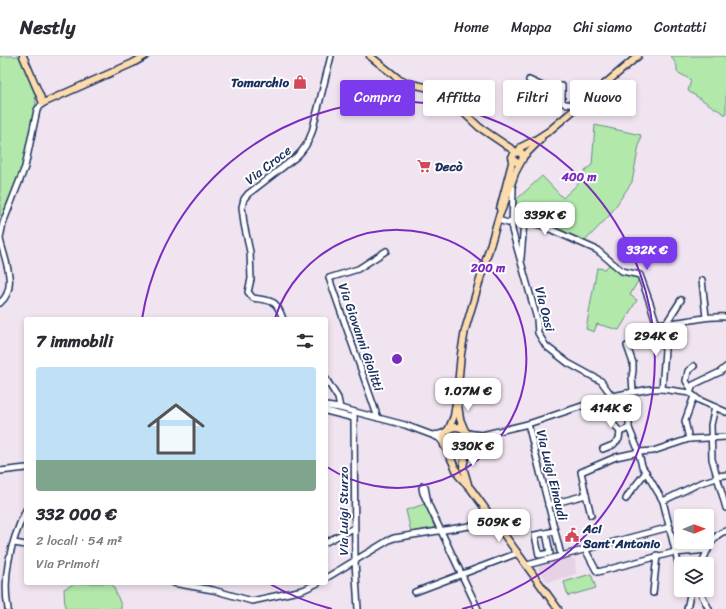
<!DOCTYPE html>
<html lang="it">
<meta charset="utf-8">
<style>
:root{--surface:#fff;--page:#f2f2f3;--text:#2b2b33;--muted:#7c7c81;--line:#e1e1e2;--accent:#7c3aed}
body{margin:0;font-family:Sriracha,sans-serif;background:var(--page);color:var(--text);height:100vh;display:flex;flex-direction:column;font-size:15px;white-space:nowrap}
*{box-sizing:border-box;margin:0}
p{font-size:13px;color:var(--muted)}
.icon{flex:none;width:22px;height:22px;fill:none;stroke:currentColor;stroke-width:2;stroke-linecap:round;stroke-linejoin:round}
.map{position:relative;flex:1;overflow:hidden}
.sheet{position:absolute;left:24px;top:261px;width:304px;height:268px;display:flex;flex-direction:column;background:var(--surface);border-radius:4px;box-shadow:0 2px 6px #0003}
.sheet>*{flex:none}
.guide{position:absolute;left:340px;top:24px;width:326px;height:36px;display:flex;gap:8px}
.needle{width:26px;rotate:89deg}
.controls{position:absolute;left:674px;top:453px;display:grid;gap:8px}
.controls a{display:grid;place-items:center;width:40px;height:40px;border-radius:4px;background:var(--surface);box-shadow:0 2px 6px #0003;font-size:20px}
.price{position:absolute;translate:-50% -34px;padding:0 9px;border-radius:8px;background:#fff;color:#222;font-size:13px;line-height:26px;filter:drop-shadow(0 1px 2px #0008)}
.price::after{content:'';position:absolute;left:50%;top:24px;width:12px;height:9px;margin-left:-6px;background:inherit;clip-path:polygon(0 0,100% 0,50% 100%)}
.price.on{background:var(--accent);color:#fff}
ul{padding:0;list-style:none}
li{display:grid;align-content:center;gap:8px;height:212px;padding:0 12px}
li+li{border-top:1px solid var(--line)}
li span{display:grid;place-items:center;height:124px;border-radius:4px;color:#555}
li>.icon{margin-inline-start:auto}
span .icon{width:72px;height:72px;fill:#fffc;stroke-width:1}
li b{font-size:17px}
h2{display:flex;justify-content:space-between;align-items:center;height:48px;padding:0 12px;font-size:17px}
.chip{padding:0 14px;border-radius:4px;background:var(--surface);box-shadow:0 2px 6px #0003;font-size:14px;line-height:36px}
.chip.on{background:var(--accent);color:#fff}
header{display:flex;align-items:center;gap:24px;box-sizing:border-box;height:56px;padding:0 20px;background:var(--surface);border-bottom:1px solid var(--line)}
header strong{font-size:19px}
nav{display:flex;gap:22px;margin-inline-start:auto;font-size:14px}
.map>svg:first-child{display:block}
</style>
<header>
<strong>Nestly</strong>
<nav><a>Home</a><a>Mappa</a><a>Chi siamo</a><a>Contatti</a></nav>
</header>
<div class="map">
<svg width="726" height="553" viewBox="0 0 726 553">
<rect width="100%" height="100%" fill="#f0e4f0"/>
<filter id="ink" filterUnits="userSpaceOnUse"><feTurbulence type="fractalNoise" baseFrequency=".025" numOctaves="2"/><feDisplacementMap in="SourceGraphic" scale="8" xChannelSelector="R" yChannelSelector="G"/><feConvolveMatrix kernelMatrix="1 2 1 2 8 2 1 2 1" color-interpolation-filters="sRGB"/></filter>
<g filter="url(#ink)">
<polygon fill="#e6d1e5" points="570,500 572,503 575,503 576,518 548,526 538,513 540,508"/>
<g fill="#b2e8aa" stroke="#668c84">
<polygon points="0,0 20,0 33,27 36,46 23,109 2,160 0,159"/>
<polygon points="671,0 726,0 726,59 688,35 691,24 677,16 677,10"/>
<polygon points="595,69 641,79 632,126 609,160 585,185 540,165 537,167 530,159 527,162 525,160 522,163 516,154 516,144 542,120 563,142 584,122 585,114 592,109"/>
<polygon points="610,208 618,216 635,220 639,223 630,239 637,244 619,274 597,268 594,276 586,273 597,212 605,213"/>
<polygon points="425,448 435,472 411,476 406,454"/>
<polygon points="591,518 596,532 568,540 564,526"/>
<polygon points="76,527 112,527 121,549 121,553 65,553 64,533"/>
</g>
<g fill="none" stroke-linecap="round" stroke-linejoin="round">
<defs>
<g id="minor">
<polyline points="529,24 542,30 562,36"/>
<path d="M562 30V46C566 50 573 47 579 50"/>
<polyline points="511,128 513,132 512,174 537,263 538,277 546,290 568,307 601,325 612,340"/>
<polyline points="498,164 508,167 513,164 528,166 543,170 597,194 622,215 640,219 650,247 665,294 662,333"/>
<polyline points="0,182 3,167 25,111 37,54 43,47"/>
<path d="M0 183C4 203 19 231 0 247"/>
<polyline points="521,202 524,166"/>
<polyline points="702,224 706,261"/>
<path d="M283 263C276 243 272 245 253 242L248 236 251 223 250 196 244 168 242 151 244 143 248 138 296 101C303 95 309 85 312 76L331 0"/>
<polyline points="667,266 681,244"/>
<path d="M657 268C667 266 676 267 685 265 700 263 711 260 726 261"/>
<polyline points="326,323 338,342 340,352"/>
<polyline points="691,333 686,325 688,315 694,310"/>
<polyline points="633,336 632,321 633,315 633,307 627,290 647,284 660,277"/>
<polyline points="626,337 629,348 629,372 637,391 642,410 663,445 681,519"/>
<polyline points="690,337 693,329 720,316 726,311"/>
<polyline points="326,350 340,352 405,369 432,379 439,382 445,389"/>
<polyline points="715,351 711,369 712,403 726,452"/>
<polyline points="326,355 354,362"/>
<polyline points="354,356 355,505 358,553"/>
<polyline points="378,362 329,222 358,213 386,195"/>
<polyline points="528,368 561,499"/>
<polyline points="615,370 620,376"/>
<polyline points="467,377 481,379"/>
<polyline points="433,379 440,378 447,375"/>
<polyline points="689,383 685,365 694,340"/>
<polyline points="468,389 474,383 482,379 528,368 612,340 650,333 662,333 690,337 699,344 726,356"/>
<polyline points="603,393 613,389 619,383 620,376 629,372"/>
<polyline points="0,415 26,412"/>
<polyline points="717,420 726,419"/>
<polyline points="586,439 591,459"/>
<polyline points="626,443 628,439 646,416"/>
<polyline points="663,445 700,427 717,422"/>
<polyline points="428,447 425,431 423,430 422,432 423,437 478,553"/>
<polyline points="548,449 586,439 581,416 616,401 639,396 653,395 689,383 726,381"/>
<polyline points="546,477 550,497 539,499 535,479 555,475"/>
<polyline points="326,486 354,472"/>
<polyline points="14,487 26,489"/>
<polyline points="585,493 596,514 598,516 675,496"/>
<polyline points="675,497 708,494"/>
<path d="M702 508C706 497 712 478 726 475"/>
<polyline points="527,509 670,471"/>
<polyline points="326,522 389,484 394,482 495,466"/>
<polyline points="173,527 213,534 252,545 303,534 318,527"/>
<polyline points="699,534 709,553"/>
<polyline points="415,536 518,497"/>
<polyline points="653,537 657,499"/>
<path d="M8 553C2 519 11 485 26 454"/>
<polyline points="687,553 691,534"/>
</g>
<g id="major">
<polyline points="23,0 43,47 133,7 145,0"/>
<polyline points="370,0 400,24 407,27 439,34 443,37 479,71 516,96"/>
<polyline points="518,96 521,91 535,84 549,75 638,0"/>
<polyline points="523,101 541,83"/>
<polyline points="500,153 513,103"/>
<polyline points="458,349 460,363 465,375"/>
<circle cx="456" cy="384" r="13"/>
<polyline points="448,375 454,360 457,340 461,298 465,274 499,160 505,146 515,117 523,102 521,96 515,97 512,101 513,104 518,107 521,106"/>
<polyline points="445,390 459,420 471,433 558,553"/>
<polyline points="467,392 463,411 468,428"/>
</g>
</defs>
<use href="#minor" stroke="#1b2f5e" stroke-width="8"/>
<use href="#major" stroke="#1b2f5e" stroke-width="9"/>
<use href="#minor" stroke="#fff" stroke-width="5"/>
<use href="#major" stroke="#fcdcac" stroke-width="6"/>
</g>
</g>
<g fill="none" stroke="#7b2cbf" stroke-width="2">
<path d="M275 262A129 129 0 1 1 327 411"/>
<path d="M332 553A258 258 0 0 1 270 528M142 263A258 258 0 1 1 462 553"/>
</g>
<defs>
<symbol id="shop-bare" viewBox="-9 -9 18 18"><path d="M-5-2.5h2.3a2.7 3.5 0 0 1 5.4 0H5L5.5 6h-11ZM-1.5-2.5h3a1.5 2.3 0 0 0-3 0Z" fill="#d1495b" stroke="#fff" stroke-width="2.5" paint-order="stroke"/></symbol>
<symbol id="supermarket-bare" viewBox="-9 -9 18 18"><path d="M-6-5.5h2.5l.6 2H6L4.5 2H-2.5L-4.4-4H-6ZM-1.5 3.2a1.3 1.3 0 1 0 .1 0ZM3 3.2a1.3 1.3 0 1 0 .1 0Z" fill="#d1495b" stroke="#fff" stroke-width="2.5" paint-order="stroke"/></symbol>
<symbol id="civic-bare" viewBox="-9 -9 18 18"><path d="M-.6-6.5H3V-4.5H.6V-3L4-1V1h2V6H-6V1h2V-1L-.6-3ZM-1.2 2.5V6h2.4V2.5Z" fill="#d1495b" stroke="#fff" stroke-width="2.5" paint-order="stroke"/></symbol>
</defs>
<g fill-rule="evenodd">
<use href="#shop-bare" x="290" y="16" width="20" height="20"/>
<use href="#supermarket-bare" x="414" y="100" width="20" height="20"/>
<use href="#civic-bare" x="562" y="469" width="20" height="20"/>
</g>
<g text-anchor="middle" dominant-baseline="central" stroke-width="4" stroke-linejoin="round" paint-order="stroke">
<g font-size="13" font-weight="bold" fill="#1b2f5e" stroke="#fff" text-anchor="start">
<text x="289" y="26" text-anchor="end">Tomarchio</text>
<text x="435" y="110">Decò</text>
<text x="583" y="472">Aci<tspan x="583" dy="15">Sant'Antonio</tspan></text>
</g>
<g font-size="13" fill="#1b2f5e" stroke="#fff">
<text transform="translate(268 109) rotate(-38)">Via Croce</text>
<text transform="translate(545 253) rotate(76)">Via Oasi</text>
<text transform="translate(361 281) rotate(71)">Via Giovanni Giolitti</text>
<text transform="translate(552 419) rotate(76)">Via Luigi Einaudi</text>
<text transform="translate(343 455) rotate(-90)">Via Luigi Sturzo</text>
</g>
</g>
<circle cx="397" cy="303" r="6" fill="#7b2cbf" stroke="#fff" stroke-width="2"/>
<g font-size="12" text-anchor="middle" font-weight="bold" fill="#7b2cbf" stroke="#fff" stroke-width="4" stroke-linejoin="round" paint-order="stroke">
<text x="579" y="125">400 m</text>
<text x="488" y="216">200 m</text>
</g>
</svg>
<div class="controls">
<a><svg class="needle" viewBox="-14 -14 28 28"><path d="M0-13l5 13h-10z" fill="#e53935"/><path d="M0 13l5-13h-10z" fill="#7c7c81"/></svg></a>
<a><svg class="icon" aria-label="layers" viewBox="0 0 24 24"><path d="M12 4l9 5-9 5-9-5zM3 14l9 5 9-5"/></svg></a>
</div>
<b class="price" style="left:545px;top:180px">339K €</b>
<b class="price on" style="left:647px;top:215px">332K €</b>
<b class="price" style="left:656px;top:301px">294K €</b>
<b class="price" style="left:468px;top:356px">1.07M €</b>
<b class="price" style="left:611px;top:373px">414K €</b>
<b class="price" style="left:473px;top:411px">330K €</b>
<b class="price" style="left:499px;top:487px">509K €</b>
<div class="guide">
<a class="chip on">Compra</a>
<a class="chip">Affitta</a>
<a class="chip">Filtri</a>
<a class="chip">Nuovo</a>
</div>
<section class="sheet">
<h2>7 immobili<svg class="icon" aria-label="filters" viewBox="0 0 24 24"><path d="M4 7h16M4 17h16"/><circle cx="9" cy="7" r="2"/><circle cx="15" cy="17" r="2"/></svg></h2>
<ul>
<li><span style="background:linear-gradient(#bfe0f5 75%,#7fa58c 0)"><svg class="icon" aria-label="home" viewBox="0 0 24 24"><path d="M3 11l9-7 9 7M6 9v11h12V9"/></svg></span><div><b>332 000 €</b><p>2 locali · 54 m²</p><p>Via Primoti</p></div></li>
</ul>
</section>
</div>
